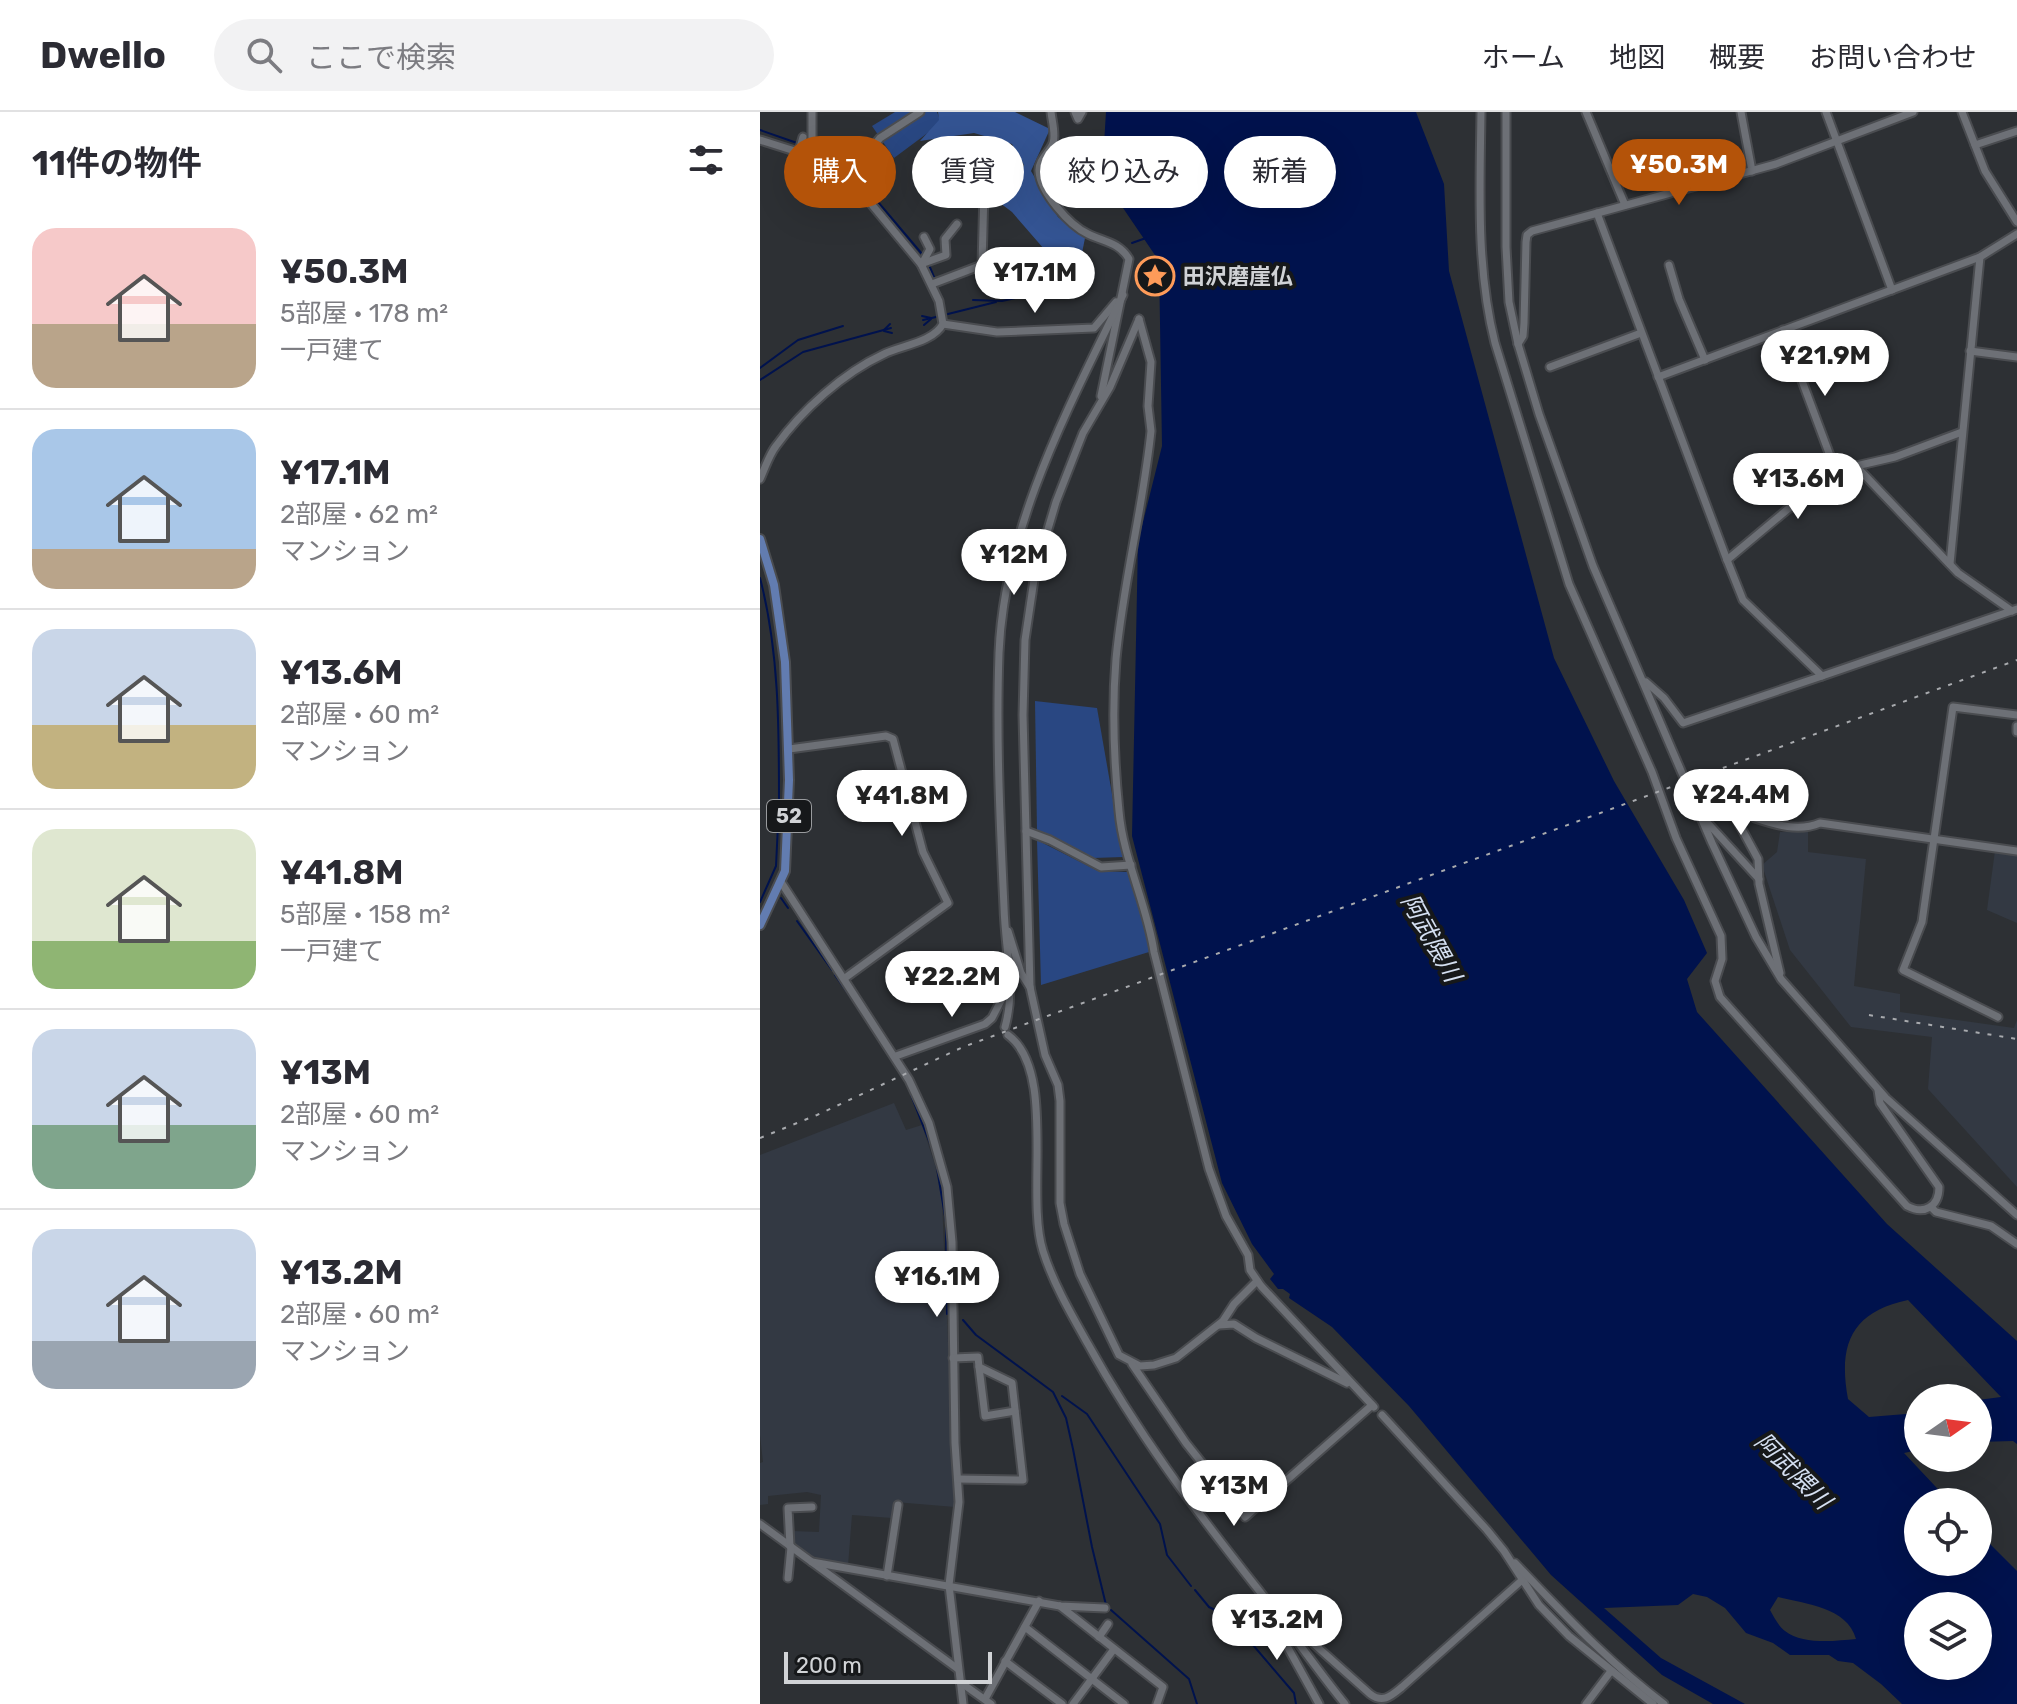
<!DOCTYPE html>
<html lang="ja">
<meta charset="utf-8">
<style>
:root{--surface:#fff;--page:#f2f2f3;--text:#2b2b33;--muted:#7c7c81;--line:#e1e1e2;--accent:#b45309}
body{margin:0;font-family:Rubik,"Noto Sans JP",sans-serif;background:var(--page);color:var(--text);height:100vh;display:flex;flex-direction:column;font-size:30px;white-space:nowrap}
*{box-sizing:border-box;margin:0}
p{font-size:26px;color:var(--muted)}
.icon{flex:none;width:44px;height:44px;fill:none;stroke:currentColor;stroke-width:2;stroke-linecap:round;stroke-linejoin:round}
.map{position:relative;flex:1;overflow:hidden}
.drawer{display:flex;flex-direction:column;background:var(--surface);width:760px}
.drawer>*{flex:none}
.guide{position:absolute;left:24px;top:24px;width:760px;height:72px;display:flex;gap:16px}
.needle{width:52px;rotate:76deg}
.buttons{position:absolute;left:1144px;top:1272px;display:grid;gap:16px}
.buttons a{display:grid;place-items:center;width:88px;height:88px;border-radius:50%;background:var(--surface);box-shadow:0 8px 32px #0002;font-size:40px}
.scale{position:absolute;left:24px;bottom:20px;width:208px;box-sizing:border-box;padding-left:8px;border:4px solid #d1d3d6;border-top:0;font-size:22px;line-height:28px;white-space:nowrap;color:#d1d3d6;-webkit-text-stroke:6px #16181a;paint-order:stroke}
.price{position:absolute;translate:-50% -68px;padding:0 18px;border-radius:28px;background:#fff;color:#222;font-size:26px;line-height:52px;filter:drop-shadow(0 2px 4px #0008)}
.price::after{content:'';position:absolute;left:50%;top:48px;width:24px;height:18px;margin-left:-12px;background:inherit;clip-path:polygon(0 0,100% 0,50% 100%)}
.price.on{background:var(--accent);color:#fff}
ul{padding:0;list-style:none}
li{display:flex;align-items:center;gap:24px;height:200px;padding:0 32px}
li+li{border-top:2px solid var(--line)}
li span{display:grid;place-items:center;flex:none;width:224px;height:160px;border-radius:24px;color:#555}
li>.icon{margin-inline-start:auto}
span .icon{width:96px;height:96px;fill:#fffc;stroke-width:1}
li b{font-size:34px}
h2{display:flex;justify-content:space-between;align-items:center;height:96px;padding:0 32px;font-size:34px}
.tag{padding:0 28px;border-radius:36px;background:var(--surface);box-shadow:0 8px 32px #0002;font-size:28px;line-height:72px}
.tag.on{background:var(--accent);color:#fff}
header{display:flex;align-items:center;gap:48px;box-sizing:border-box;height:112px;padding:0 40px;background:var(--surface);border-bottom:2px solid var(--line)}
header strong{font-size:38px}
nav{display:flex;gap:44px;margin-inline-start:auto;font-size:28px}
.search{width:560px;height:72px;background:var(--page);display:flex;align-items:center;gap:20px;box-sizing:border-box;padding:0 28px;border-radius:44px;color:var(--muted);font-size:30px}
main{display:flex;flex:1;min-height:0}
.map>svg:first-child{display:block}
</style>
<header>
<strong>Dwello</strong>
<div class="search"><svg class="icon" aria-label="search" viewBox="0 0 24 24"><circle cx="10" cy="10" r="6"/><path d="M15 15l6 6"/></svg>ここで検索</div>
<nav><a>ホーム</a><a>地図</a><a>概要</a><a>お問い合わせ</a></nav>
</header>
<main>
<section class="drawer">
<h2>11件の物件<svg class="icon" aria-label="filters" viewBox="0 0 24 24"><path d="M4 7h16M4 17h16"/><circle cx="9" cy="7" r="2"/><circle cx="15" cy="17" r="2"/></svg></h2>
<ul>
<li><span style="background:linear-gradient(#f6c9c9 60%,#b9a48a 0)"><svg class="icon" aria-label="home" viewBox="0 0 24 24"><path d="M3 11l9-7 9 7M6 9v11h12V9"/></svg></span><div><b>¥50.3M</b><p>5部屋 · 178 m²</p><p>一戸建て</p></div></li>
<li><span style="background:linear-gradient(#a9c7e8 75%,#b9a48a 0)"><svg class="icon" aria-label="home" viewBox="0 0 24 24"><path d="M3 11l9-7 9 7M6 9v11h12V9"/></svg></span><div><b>¥17.1M</b><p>2部屋 · 62 m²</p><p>マンション</p></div></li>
<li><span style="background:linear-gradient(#c9d6e8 60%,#c2b280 0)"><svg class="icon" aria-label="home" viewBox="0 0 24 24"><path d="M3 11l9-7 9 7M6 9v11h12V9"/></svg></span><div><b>¥13.6M</b><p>2部屋 · 60 m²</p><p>マンション</p></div></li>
<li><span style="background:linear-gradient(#dfe7d0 70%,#8fb573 0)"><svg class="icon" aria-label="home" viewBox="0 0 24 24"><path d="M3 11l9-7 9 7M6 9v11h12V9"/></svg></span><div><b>¥41.8M</b><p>5部屋 · 158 m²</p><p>一戸建て</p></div></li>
<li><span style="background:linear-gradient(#c9d6e8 60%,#7fa58c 0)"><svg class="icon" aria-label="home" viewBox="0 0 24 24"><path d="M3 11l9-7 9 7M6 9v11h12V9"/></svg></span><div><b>¥13M</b><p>2部屋 · 60 m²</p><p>マンション</p></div></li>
<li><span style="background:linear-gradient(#c9d6e8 70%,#9aa5b1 0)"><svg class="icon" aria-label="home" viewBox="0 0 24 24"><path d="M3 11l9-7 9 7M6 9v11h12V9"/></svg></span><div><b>¥13.2M</b><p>2部屋 · 60 m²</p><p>マンション</p></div></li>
</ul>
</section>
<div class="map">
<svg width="1257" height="1592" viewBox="0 0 1257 1592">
<rect width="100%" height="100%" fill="#2d3034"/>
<g fill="#333943">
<polygon points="1020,720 1048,720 1048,740 1106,747 1094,874 1140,882 1140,900 1254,916 1257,908 1257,1075 1168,977 1172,925 1091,915 1030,838 1002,753 1017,740"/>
<polygon points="1235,739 1257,742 1257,811 1227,798"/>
<polygon points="134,991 146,1018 162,1013 175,1053 182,1089 195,1395 135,1390 132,1406 92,1403 88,1454 49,1445 32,1432 31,1419 59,1420 61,1383 47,1380 8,1384 8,1392 0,1393 0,1351 3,1350 0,1323 0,1043"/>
</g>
<g fill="#294782">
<polygon points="135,0 177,0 181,11 134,46 112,14"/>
<polygon points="275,589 337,596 363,745 333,746 277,718"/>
<polygon points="277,728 338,759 367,760 370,762 384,810 389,840 281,873"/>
</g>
<polygon fill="#345493" points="178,0 255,0 290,17 271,59 298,105 325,126 322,141 284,137 252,100 228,82 243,83 254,74 264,53 252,32 214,21 160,29 179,8"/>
<path fill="#00124d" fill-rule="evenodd" d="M346 0H656L684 72 689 159 794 546 854 669 924 788 947 841 927 867 937 900 1127 1112 1257 1229V1332L1253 1329 1218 1330V1288L1241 1285 1148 1188C1091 1200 1078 1233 1088 1287L1109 1305 1158 1301V1338L1144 1341 1190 1390H1158V1450H1218V1420L1257 1459V1592H1142L1121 1572 1093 1551 1078 1549 1069 1543H1030L1013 1531 986 1521 965 1496 947 1485 933 1482 918 1493 844 1496 901 1546 985 1592H953L902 1563 791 1463 649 1294 572 1215 529 1186 530 1182 523 1177H518L510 1167 514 1162 492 1132 462 1071 372 724 378 430 402 334 399 149 342 65ZM1018 1485C1046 1492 1087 1495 1096 1527 1075 1529 1043 1533 1025 1519 1019 1515 1014 1505 1010 1498ZM1158 1494H1218V1554H1158Z"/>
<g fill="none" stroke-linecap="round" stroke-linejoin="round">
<g stroke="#00124d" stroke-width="2">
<polyline points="0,18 37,31"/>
<polyline points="64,42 90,58"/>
<polyline points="96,64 162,142"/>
<polyline points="372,131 386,126"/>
<polyline points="169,153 174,165"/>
<polyline points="213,188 242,189 314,173"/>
<polyline points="188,202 236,190"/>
<polyline points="162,204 171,206"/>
<polyline points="163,208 176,205"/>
<polyline points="164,213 171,207"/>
<polyline points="124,218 130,212"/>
<polyline points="124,219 132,221"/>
<polyline points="0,256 38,228 83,214"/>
<polyline points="0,268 43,240 131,216"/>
<path d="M0 466C19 539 19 614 19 688"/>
<polyline points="21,786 28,796"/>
<polyline points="0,790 16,754 19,692"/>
<polyline points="37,809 72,858"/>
<polyline points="75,863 94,890"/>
<polyline points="97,895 103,904"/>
<polyline points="151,983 173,1039"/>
<polyline points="176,1050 186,1110 187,1202"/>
<polyline points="203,1208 216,1223 293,1280 306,1306 313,1337 332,1435 346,1493"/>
<polyline points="302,1284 327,1302 400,1412 407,1443 431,1474"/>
<polyline points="435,1478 449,1495 469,1505 534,1581 536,1592"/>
<polyline points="351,1498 429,1567 437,1592"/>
</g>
<defs>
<g id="minor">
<path d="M291 0C292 9 296 23 293 31 290 40 278 48 279 59 280 80 309 113 328 122 344 130 359 130 369 147L341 284"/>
<polyline points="315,0 318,7 322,0"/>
<path d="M721 0C720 77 716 156 735 231L809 472 892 660 916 726 961 824 962 847 955 869 960 885 1147 1094C1164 1103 1179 1095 1179 1075L1120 991 1118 978"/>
<polyline points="746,0 746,135 749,190 758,232 779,302 833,454 952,731 996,825 1021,867 1126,986 1257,1103"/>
<polyline points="826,0 865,93"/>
<polyline points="981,0 992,59"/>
<polyline points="1066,0 1132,178"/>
<polyline points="1202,0 1225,59 1257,110"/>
<path d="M0 28 79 53 161 152 179 189 183 212C172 231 142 233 124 242 83 261 42 298 16 334 9 343 5 356 0 367"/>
<polyline points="1215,33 1257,19"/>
<polyline points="39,39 43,25"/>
<polyline points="52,43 52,0"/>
<polyline points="89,65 120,26 160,0"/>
<polyline points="837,101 967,448 983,488 1062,564 1257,497"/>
<polyline points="163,150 170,137 164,125"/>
<polyline points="161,152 186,143 185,127 197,112"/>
<polyline points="222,153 238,158"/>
<polyline points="909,153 919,187 945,248"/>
<polyline points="172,172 222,153 224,79"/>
<polyline points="379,207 350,275 323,321 296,390 275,461 265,528 263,603 270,875 285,943 298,973 300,989 300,1091 304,1112 320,1162 359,1243 380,1254 394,1253 416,1246 463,1209 474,1192 497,1169"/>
<path d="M379 207 391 250 388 294 391 319C383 396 363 471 356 547 352 596 354 650 359 699 363 747 387 792 394 840L449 1057 466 1104 488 1143 490 1158 501 1174 614 1295"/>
<polyline points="183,212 237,220 334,216 356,190"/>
<polyline points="1023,218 1078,365"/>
<polyline points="758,232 763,224 764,211 766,130 767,123 772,119 1016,52 1153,0"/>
<polyline points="1210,239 1257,245"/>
<polyline points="790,255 881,221"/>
<polyline points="898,265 1220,145 1257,122"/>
<polyline points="1096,354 1198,461 1252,499"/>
<polyline points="967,448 1028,397 1096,354 1135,345 1202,320"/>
<polyline points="1190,452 1220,145"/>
<polyline points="886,570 904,586 923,611 1062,564"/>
<polyline points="1257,614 1257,620"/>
<polyline points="29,637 126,624 133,627 163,740 188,791 85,866"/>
<polyline points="944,707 999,767"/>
<polyline points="266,719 290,728 341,755 371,753"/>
<polyline points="21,770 149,968 169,1011 187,1075 192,1130 195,1331 199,1390 189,1473 203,1592"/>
<polyline points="248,819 261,861 270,875"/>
<path d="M1020 861 999 772 998 747 972 699 973 694 982 690 985 692 995 706C1016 713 1039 720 1060 711L1257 739"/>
<polyline points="1238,905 1143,858 1162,810 1193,595 1257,603"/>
<path d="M245 915C256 876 245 836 244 795 240 711 236 625 239 541 244 414 309 295 363 183"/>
<path d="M248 923C297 959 265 1082 283 1139 293 1171 311 1202 328 1232 376 1319 435 1398 497 1476 527 1514 554 1554 585 1592"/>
<polyline points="136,944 225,912 232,906 249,873"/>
<polyline points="1171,1095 1176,1100 1231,1114 1257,1132"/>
<polyline points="459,1213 474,1212 496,1226 587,1271"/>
<polyline points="193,1246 218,1245 219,1255 252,1271 263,1368 198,1367"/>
<polyline points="372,1252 426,1331 485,1405 612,1293"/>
<polyline points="219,1255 225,1304 255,1299"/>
<polyline points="622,1303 727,1418 744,1439 779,1493 809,1524 893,1592"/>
<polyline points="0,1412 198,1557"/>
<polyline points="30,1434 28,1396 52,1395"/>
<polyline points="52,1450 300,1494 345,1496"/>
<path d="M755 1451C803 1501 848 1550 904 1592"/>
<polyline points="127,1464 138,1393"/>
<polyline points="28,1466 31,1435"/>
<polyline points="300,1494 403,1575 397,1592"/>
<polyline points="512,1499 522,1525 559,1592"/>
<path d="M517 1499 610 1582C623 1592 631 1584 642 1575L761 1469"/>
<polyline points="265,1515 364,1592"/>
<polyline points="339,1525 348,1512"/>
<polyline points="245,1549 302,1592"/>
<polyline points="200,1570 231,1592"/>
<polyline points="225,1587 279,1489"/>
<polyline points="313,1592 354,1537"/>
<polyline points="826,1592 851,1559"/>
</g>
<polyline id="major" points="0,427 14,473 25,550 29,668 25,759 0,813"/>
</defs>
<use href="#minor" stroke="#4a4c50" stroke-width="11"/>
<use href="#major" stroke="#4a4c50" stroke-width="12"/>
<use href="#minor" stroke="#6d7076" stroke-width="7"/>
<use href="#major" stroke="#627cb0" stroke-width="8"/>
<g stroke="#a8aaae" stroke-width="2" stroke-dasharray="4 8" stroke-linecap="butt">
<polyline points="1109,903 1257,927"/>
<polyline points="0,1026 57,1003 203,935 1257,548"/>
</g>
</g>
<defs>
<symbol id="sight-ring" viewBox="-11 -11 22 22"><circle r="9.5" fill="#16181a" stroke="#fe9b59" stroke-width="1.5"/><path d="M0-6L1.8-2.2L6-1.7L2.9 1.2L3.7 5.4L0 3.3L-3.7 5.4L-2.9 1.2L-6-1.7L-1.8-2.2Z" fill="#fe9b59"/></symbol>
</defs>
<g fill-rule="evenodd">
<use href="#sight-ring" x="373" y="142" width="44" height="44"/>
</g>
<g text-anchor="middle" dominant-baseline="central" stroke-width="8" stroke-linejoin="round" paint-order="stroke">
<rect fill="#16181a" stroke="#999b9e" stroke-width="2" x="7" y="688" width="44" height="32" rx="6"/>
<g font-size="20" font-weight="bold" fill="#d1d3d6">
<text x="29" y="704">52</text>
</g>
<g font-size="22" font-weight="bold" fill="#d1d3d6" stroke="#16181a" text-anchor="start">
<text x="423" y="164">田沢磨崖仏</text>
</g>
<g font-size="24" font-style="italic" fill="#d5e0f2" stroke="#16181a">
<text transform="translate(671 826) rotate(61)">阿武隈川</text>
<text transform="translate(1033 1359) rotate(45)">阿武隈川</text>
</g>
</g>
</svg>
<div class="buttons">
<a><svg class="needle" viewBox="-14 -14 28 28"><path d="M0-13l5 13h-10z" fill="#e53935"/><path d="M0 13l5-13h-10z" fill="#7c7c81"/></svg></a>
<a><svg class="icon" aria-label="locate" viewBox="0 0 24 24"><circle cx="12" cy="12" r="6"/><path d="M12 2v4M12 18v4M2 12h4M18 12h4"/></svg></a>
<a><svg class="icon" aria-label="layers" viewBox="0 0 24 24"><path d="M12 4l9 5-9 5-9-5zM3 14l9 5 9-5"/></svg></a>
</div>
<div class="scale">200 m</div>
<b class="price on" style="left:919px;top:95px">¥50.3M</b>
<b class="price" style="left:275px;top:203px">¥17.1M</b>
<b class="price" style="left:1065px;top:286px">¥21.9M</b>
<b class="price" style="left:1038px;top:409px">¥13.6M</b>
<b class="price" style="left:254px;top:485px">¥12M</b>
<b class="price" style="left:981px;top:725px">¥24.4M</b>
<b class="price" style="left:142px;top:726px">¥41.8M</b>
<b class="price" style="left:192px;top:907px">¥22.2M</b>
<b class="price" style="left:177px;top:1207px">¥16.1M</b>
<b class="price" style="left:474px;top:1416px">¥13M</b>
<b class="price" style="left:517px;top:1550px">¥13.2M</b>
<div class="guide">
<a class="tag on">購入</a>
<a class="tag">賃貸</a>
<a class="tag">絞り込み</a>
<a class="tag">新着</a>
</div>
</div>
</main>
